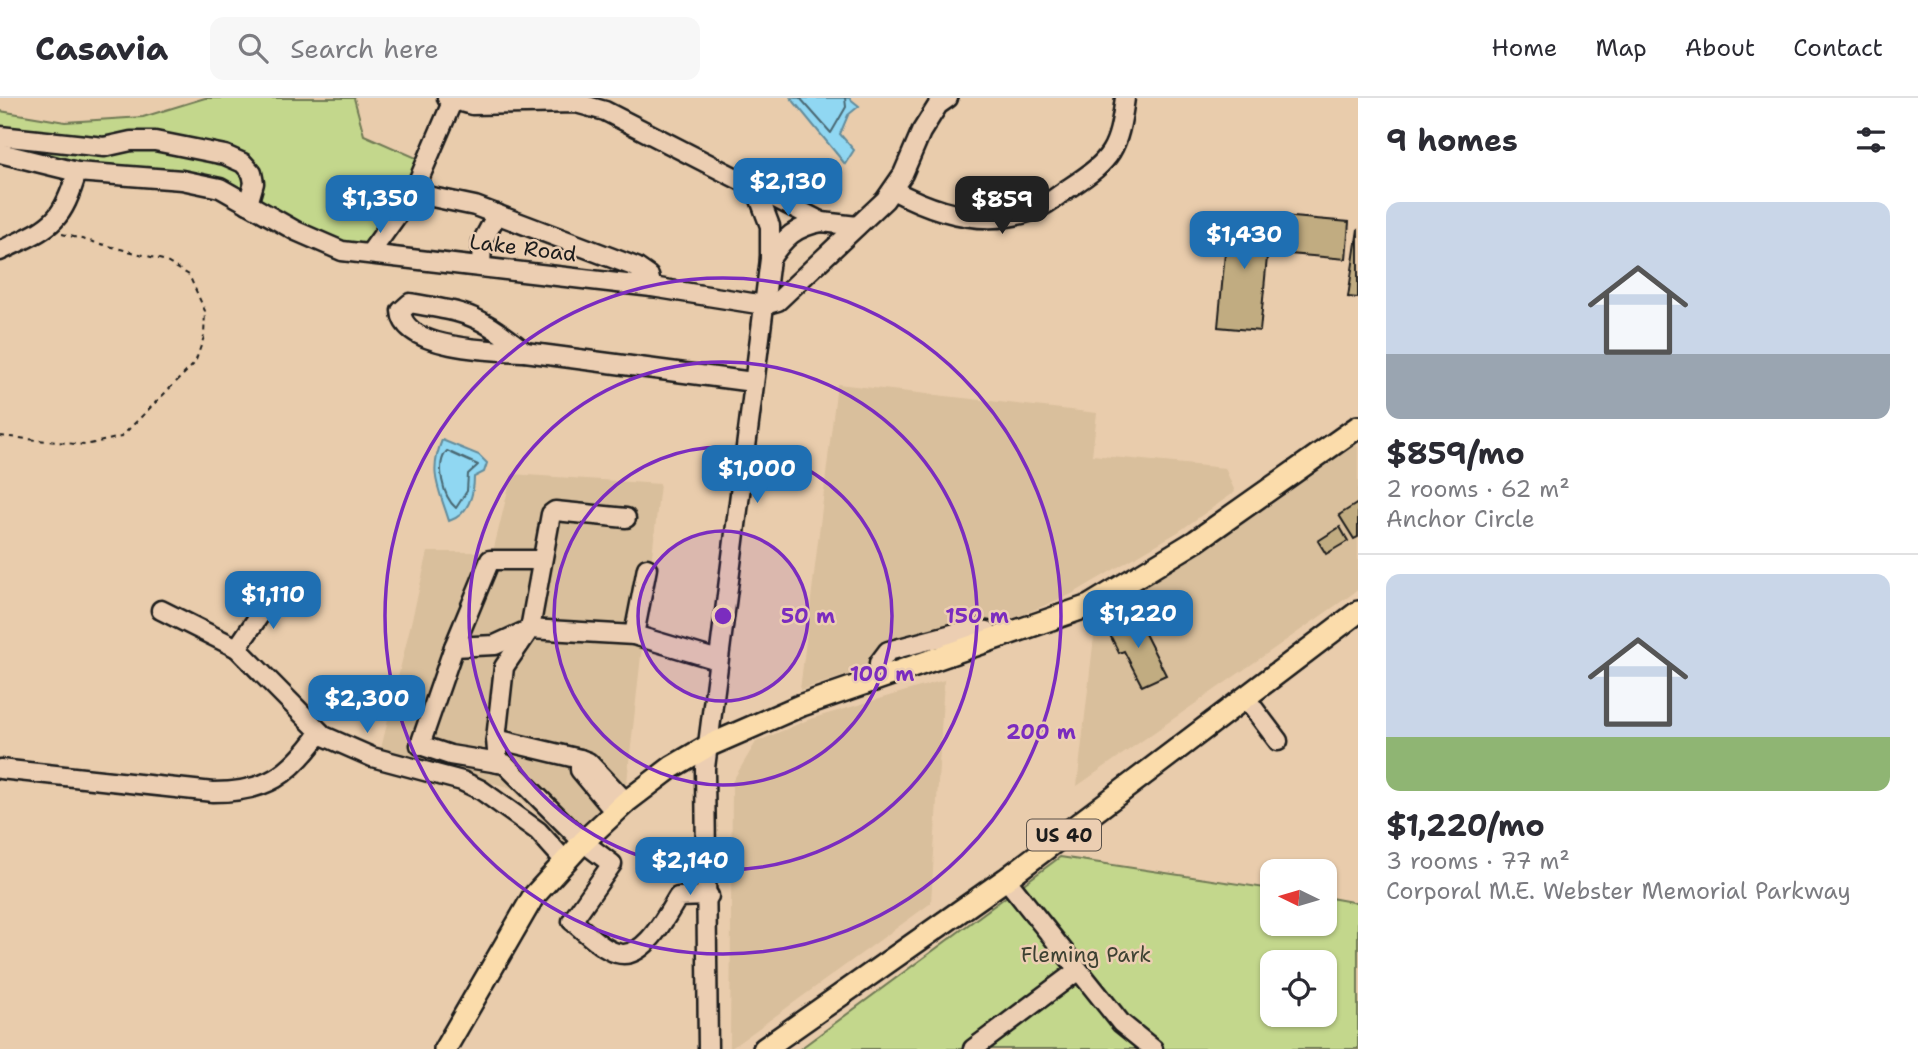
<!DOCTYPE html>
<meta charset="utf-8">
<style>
:root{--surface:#fff;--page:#f7f7f7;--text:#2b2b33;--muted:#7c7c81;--line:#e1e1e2;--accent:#1f6fb2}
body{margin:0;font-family:"Shantell Sans",sans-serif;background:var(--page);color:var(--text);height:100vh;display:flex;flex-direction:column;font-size:26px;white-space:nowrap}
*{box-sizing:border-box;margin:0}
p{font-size:23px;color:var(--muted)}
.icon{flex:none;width:38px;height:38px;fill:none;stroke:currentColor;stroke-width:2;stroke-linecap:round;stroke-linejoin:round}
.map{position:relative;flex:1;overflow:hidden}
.details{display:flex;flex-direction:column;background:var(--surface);width:560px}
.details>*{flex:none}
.needle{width:46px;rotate:275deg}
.controls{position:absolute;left:1260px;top:761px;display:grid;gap:14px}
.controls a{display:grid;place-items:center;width:77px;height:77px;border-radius:14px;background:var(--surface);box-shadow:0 2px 5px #0004;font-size:35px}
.price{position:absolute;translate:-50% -60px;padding:0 16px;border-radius:14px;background:var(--accent);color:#fff;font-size:23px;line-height:46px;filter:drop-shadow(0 2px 4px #0008)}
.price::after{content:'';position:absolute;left:50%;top:42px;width:21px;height:16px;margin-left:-10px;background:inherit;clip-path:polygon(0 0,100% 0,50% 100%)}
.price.active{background:#222;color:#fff}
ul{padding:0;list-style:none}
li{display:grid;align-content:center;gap:14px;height:371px;padding:0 28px}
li+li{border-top:2px solid var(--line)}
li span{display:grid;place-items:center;height:217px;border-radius:14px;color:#555}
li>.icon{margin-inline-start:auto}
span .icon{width:126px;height:126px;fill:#fffc;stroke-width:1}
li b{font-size:30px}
h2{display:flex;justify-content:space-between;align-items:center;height:84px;padding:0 28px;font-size:30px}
header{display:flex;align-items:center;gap:42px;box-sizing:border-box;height:98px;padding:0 35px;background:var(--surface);border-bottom:2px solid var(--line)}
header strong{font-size:33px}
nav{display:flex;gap:38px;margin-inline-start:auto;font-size:24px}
.search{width:490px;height:63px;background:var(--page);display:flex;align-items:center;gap:18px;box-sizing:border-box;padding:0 24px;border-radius:14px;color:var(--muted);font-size:26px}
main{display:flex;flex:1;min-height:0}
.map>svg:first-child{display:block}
</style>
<header>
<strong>Casavia</strong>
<div class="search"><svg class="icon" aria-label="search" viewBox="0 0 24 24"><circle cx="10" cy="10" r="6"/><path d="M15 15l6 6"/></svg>Search here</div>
<nav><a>Home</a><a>Map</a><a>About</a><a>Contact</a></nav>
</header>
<main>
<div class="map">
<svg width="1358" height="951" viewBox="0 0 1358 951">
<rect width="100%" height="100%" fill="#e9ccac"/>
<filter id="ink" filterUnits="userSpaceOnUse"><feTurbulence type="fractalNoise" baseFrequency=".0143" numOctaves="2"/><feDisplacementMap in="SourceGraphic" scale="14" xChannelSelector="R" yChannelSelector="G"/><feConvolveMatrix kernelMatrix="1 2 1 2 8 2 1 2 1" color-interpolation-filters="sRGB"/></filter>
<g filter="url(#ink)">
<g fill="#d9bf9c">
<polygon points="837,286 1097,315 1092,357 1225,370 1235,394 1178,434 1072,496 969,539 800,592"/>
<polygon points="1355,343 1358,350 1358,492 1077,688 1097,512"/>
<polygon points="512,376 660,386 627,684 564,745 511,690 380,655 428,454 493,454"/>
<polygon points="944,582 931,805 730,951 732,684 756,644 810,621"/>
</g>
<g fill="#c3d78c" stroke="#707a54" stroke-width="2" fill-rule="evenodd">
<polygon points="205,0 354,0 364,37 421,62 412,89 359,154 220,90 0,55 0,13 65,24 143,19"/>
<path d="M1060 759 1272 791V826H1325V799L1358 805V951H800ZM1272 864H1325V917H1272Z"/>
</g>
<g fill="#90d7f2" stroke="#628c9c" stroke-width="2">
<polygon points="791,0 849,0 859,8 848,17 840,36 854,52 845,66"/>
<path d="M442 342 479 357 487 365 484 374 474 379C474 397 468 417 449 423 439 390 428 376 442 342Z"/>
</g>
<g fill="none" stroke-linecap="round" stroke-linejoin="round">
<g stroke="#4a6772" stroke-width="2">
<polyline points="800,0 831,35 846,9 845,0"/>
<path d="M447 353 478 367 468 376 467 393 456 410C443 399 435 366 447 353Z"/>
</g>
</g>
<g fill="#c1ac81" stroke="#1c1c1c" stroke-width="2">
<polygon points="1229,113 1271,117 1260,233 1218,229"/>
<polygon points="1271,117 1349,124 1346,161 1267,154"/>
<polygon points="1358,131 1358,200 1348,199"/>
<polygon points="1358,405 1358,439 1354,441 1339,417"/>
<polygon points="1340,429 1348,443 1326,456 1318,443"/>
<polygon points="1131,516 1135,523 1138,522 1166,577 1142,588 1124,553 1119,555 1109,535 1121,529 1118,523"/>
</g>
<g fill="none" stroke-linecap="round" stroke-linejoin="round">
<defs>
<g id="minor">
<polyline points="447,0 472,7 576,5 605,13 822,124 857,128"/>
<polyline points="0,38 104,49 131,43 155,43 225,57 243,65 252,75 254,85 248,106"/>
<polyline points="0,55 77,74 182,82 220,90 296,133 342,153 652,189 764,207 778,203 885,102 903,76 921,34 938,7 948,0"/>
<path d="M893 92C936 115 989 131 1037 111 1048 106 1059 97 1069 90 1113 61 1118 52 1125 0"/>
<polyline points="413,95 453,2"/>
<path d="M0 153C49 129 61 129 77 74"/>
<polyline points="370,155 413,95 475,108 636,169 649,178 652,189"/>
<path d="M770 161C785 139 795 129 822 124"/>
<polyline points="481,168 482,144 497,116"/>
<path d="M410 205C468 215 479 216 525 254 495 253 403 251 401 213Z"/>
<polyline points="525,254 753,284"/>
<polyline points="626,420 555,413 551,416 530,531 634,537"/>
<polyline points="647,470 634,537 718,562"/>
<polyline points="161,512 237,550 324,638 372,659 462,683 481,692 538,733 565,763"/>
<path d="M530 531 495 547 454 549 420 647 450 657 505 666 583 744 612 766 572 823C585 833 601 851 617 855 644 863 666 818 678 799L709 798"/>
<polyline points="454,549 490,462 541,462"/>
<polyline points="237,550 259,518 261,498"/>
<polyline points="878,581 879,565 888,553 971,531 987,533 992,541"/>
<polyline points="1245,599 1278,643"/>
<polyline points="496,641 504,569 530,531"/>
<polyline points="580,661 580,672 615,714"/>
<polyline points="498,665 496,641 580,661 588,664 626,704"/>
<path d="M0 671 213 694C267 694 290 677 320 635"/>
<polyline points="1006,781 1121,925 1153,951"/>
<polyline points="708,951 705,670 770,161 770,128 756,91"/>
<polyline points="973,951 1077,873"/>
</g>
<g id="major">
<polyline points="445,951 533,799 583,744 626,704 672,669 708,648 802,607 1089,508 1196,443 1358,329"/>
<polyline points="764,951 1006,781 1358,514"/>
</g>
</defs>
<use href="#minor" stroke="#1c1c1c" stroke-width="23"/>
<use href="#major" stroke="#1c1c1c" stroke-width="26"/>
<polyline stroke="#1c1c1c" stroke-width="2" stroke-dasharray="5 5" stroke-linecap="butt" points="0,338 85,347 121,339 195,265 204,239 205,213 189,177 163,162 62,136"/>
<use href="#minor" stroke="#ecceb2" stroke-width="18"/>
<use href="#major" stroke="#fbdcab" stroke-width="21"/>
</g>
</g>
<circle cx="723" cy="518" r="85" fill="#7b2cbf" fill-opacity=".12"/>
<g fill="none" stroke="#7b2cbf" stroke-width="3.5">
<circle cx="723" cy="518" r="85"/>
<circle cx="723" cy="518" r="169"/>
<circle cx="723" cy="518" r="254"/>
<circle cx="723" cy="518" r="338"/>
</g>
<g text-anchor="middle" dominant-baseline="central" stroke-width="5" stroke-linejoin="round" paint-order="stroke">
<rect fill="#ecceb2" stroke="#5a5149" stroke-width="2" x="1027" y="721.5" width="74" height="31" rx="5"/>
<g font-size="19" font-weight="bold" fill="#1c1c1c">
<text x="1064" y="737">US 40</text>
</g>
<g font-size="21" fill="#1c1c1c" stroke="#ecceb2">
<text transform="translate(523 150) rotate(7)">Lake Road</text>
</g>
<g font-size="21" fill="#3d4132" stroke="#ecceb2">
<text x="1086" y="857">Fleming Park</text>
</g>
</g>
<circle cx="723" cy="518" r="10" fill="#7b2cbf" stroke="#ecceb2" stroke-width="3.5"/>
<g font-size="21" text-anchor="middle" font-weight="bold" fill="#7b2cbf" stroke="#ecceb2" stroke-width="5" stroke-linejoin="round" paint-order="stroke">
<text x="808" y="525">50 m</text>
<text x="977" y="525">150 m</text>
<text x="882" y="583">100 m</text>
<text x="1041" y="641">200 m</text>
</g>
</svg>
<div class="controls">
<a><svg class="needle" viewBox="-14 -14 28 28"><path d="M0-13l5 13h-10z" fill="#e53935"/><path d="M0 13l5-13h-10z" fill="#7c7c81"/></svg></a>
<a><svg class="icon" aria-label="locate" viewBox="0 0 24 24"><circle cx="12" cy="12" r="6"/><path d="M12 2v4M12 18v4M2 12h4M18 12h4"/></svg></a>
</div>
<b class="price" style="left:788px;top:120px">$2,130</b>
<b class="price" style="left:380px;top:137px">$1,350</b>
<b class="price active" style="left:1002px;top:138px">$859</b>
<b class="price" style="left:1244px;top:173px">$1,430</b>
<b class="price" style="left:757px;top:407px">$1,000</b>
<b class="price" style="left:273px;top:533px">$1,110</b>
<b class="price" style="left:1138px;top:552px">$1,220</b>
<b class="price" style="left:367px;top:637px">$2,300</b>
<b class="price" style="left:690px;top:799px">$2,140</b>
</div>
<section class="details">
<h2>9 homes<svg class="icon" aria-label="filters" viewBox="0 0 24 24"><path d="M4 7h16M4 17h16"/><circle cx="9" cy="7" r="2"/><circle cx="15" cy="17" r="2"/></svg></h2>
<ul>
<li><span style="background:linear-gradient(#c9d6e8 70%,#9aa5b1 0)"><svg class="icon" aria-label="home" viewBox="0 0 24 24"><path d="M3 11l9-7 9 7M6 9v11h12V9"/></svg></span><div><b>$859/mo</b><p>2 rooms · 62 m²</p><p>Anchor Circle</p></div></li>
<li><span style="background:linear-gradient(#c9d6e8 75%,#8fb573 0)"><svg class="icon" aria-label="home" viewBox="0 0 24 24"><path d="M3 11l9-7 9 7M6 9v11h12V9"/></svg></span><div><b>$1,220/mo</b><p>3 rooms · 77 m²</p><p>Corporal M.E. Webster Memorial Parkway</p></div></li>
</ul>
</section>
</main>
